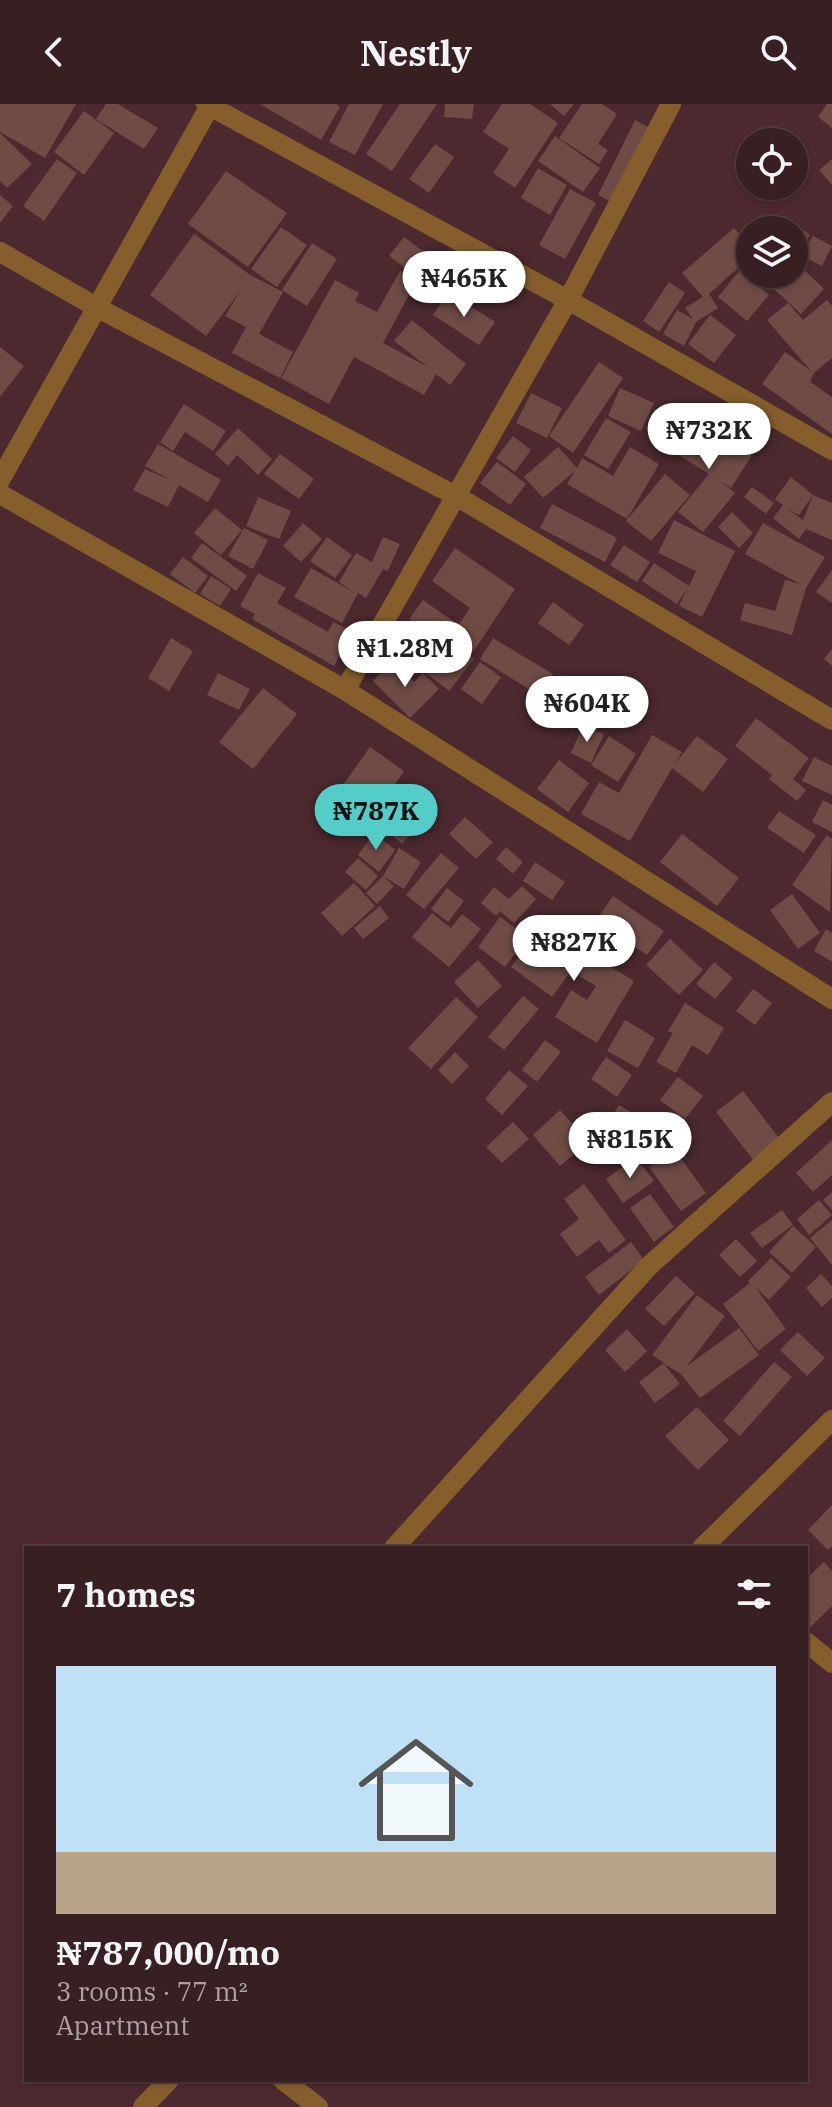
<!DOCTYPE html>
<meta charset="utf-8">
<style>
:root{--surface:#381f22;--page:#432c2f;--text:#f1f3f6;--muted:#aba2a5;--line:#523d40;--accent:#54cdc8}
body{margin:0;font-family:"IBM Plex Serif",serif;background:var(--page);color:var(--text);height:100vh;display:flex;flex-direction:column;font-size:30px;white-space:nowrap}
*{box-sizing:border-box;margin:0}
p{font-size:26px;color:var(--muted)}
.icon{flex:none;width:44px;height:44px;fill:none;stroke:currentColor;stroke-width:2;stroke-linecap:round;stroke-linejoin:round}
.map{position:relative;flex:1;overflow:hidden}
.details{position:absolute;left:24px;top:1442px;width:784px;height:536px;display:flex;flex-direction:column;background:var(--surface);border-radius:0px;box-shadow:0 2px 6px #0004,0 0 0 2px var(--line)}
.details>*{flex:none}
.tools{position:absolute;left:736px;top:24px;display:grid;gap:16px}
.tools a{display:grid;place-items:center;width:72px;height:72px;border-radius:50%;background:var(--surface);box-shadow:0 2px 6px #0004,0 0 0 2px var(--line);font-size:40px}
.price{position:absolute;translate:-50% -68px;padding:0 18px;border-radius:28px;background:#fff;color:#222;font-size:26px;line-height:52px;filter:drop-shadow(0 2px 4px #0008)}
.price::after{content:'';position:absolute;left:50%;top:48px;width:24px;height:18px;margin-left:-12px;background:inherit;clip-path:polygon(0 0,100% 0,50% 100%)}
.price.selected{background:var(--accent);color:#111}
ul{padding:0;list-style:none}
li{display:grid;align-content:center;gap:16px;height:424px;padding:0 32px}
li span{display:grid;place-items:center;height:248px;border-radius:0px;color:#555}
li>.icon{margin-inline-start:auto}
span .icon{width:144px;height:144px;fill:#fffc;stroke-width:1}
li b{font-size:34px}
h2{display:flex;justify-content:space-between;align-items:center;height:96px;padding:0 32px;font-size:34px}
header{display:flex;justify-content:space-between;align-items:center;height:104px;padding:0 32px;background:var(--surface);font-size:36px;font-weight:700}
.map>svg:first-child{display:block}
</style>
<header><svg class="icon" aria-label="back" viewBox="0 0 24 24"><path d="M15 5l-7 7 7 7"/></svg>Nestly<svg class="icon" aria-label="search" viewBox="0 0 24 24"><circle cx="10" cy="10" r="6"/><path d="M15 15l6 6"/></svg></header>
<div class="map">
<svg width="832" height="2003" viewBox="0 0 832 2003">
<rect width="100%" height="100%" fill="#4b292e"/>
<g fill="#6f4b45" fill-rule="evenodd">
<polygon points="0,0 76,0 45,54 0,28"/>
<polygon points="106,0 118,0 158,24 144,45 96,15"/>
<polygon points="260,0 336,0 340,3 321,36"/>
<polygon points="349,0 383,0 355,51 329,38"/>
<polygon points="400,0 437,0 392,67 366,50"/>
<polygon points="445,0 474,0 472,15 444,13"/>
<polygon points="502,0 530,0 558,19 515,84 493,69 509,45 483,28"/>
<polygon points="550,0 574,0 564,12"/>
<polygon points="582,0 602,0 617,10 598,40 608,46 599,60 559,34"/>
<polygon points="827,0 832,0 832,24 818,13"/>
<polygon points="84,7 114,29 84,71 54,48"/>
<polygon points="635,16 654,26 616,100 598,91"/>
<polygon points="0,29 32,60 7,84 0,77"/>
<polygon points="555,32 600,64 583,88 538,57"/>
<polygon points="435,40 454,53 429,89 409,75"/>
<polygon points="57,55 77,69 44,117 23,102"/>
<polygon points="832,55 832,81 819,66"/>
<polygon points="538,64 567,81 550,111 521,94"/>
<polygon points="226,67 287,109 248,163 188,120"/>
<polygon points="570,85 596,99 565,155 539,141"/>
<polygon points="0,91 13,102 0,119"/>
<polygon points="785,112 810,131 794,151 794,126 774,126"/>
<polygon points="281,123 307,141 277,183 251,165"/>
<polygon points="734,124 750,142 750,153 709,190 718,204 696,218 684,242 663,230 677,206 693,215 685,204 703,193 682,169"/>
<polygon points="194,130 249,170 283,188 259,230 293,248 280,274 232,249 246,223 225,212 240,187 206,232 150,191"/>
<polygon points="813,132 832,142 822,162 801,151"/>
<polygon points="404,133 435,156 420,175 389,152"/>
<polygon points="312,139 337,155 307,202 282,186"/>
<polygon points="750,156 750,170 779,170 767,185 742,166"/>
<polygon points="799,161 824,185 801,210 775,186"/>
<polygon points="740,166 769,191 747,217 718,193"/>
<polygon points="400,167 417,176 383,239 428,263 394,237 412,216 466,260 450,281 436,270 424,291 354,253 329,300 281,274 335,176 359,189 355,197 377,208"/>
<polygon points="669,178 685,189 659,228 643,217"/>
<polygon points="448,188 495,218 479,241 433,211"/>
<polygon points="827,196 832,202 832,254 814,269 810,278 832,293 832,330 762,280 785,248 811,267 767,216 788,199 803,216"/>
<polygon points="710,211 736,231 714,259 688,240"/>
<polygon points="0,243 24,262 0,293"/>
<polygon points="599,258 623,274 573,349 549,332"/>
<polygon points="620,284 654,299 641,327 608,312"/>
<polygon points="531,289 562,304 547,334 516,319"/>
<polygon points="184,300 226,327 213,347 185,328 173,347 160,338"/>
<polygon points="690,313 752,351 731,384 720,377 735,389 703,428 678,408 709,370 670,346"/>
<polygon points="606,314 631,328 608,365 584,351"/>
<polygon points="238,324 272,355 258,371 237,351 228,362 215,350"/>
<polygon points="513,332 531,346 515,368 496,354"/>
<polygon points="158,340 221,376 208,398 179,381 168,403 133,386 145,365 170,376 145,362"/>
<polygon points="558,343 577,364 582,354 613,372 630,343 659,360 627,415 567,380 575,367 543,394 524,373"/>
<polygon points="280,350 314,375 299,395 264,370"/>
<polygon points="497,358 526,380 510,401 480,379"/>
<polygon points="665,370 690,391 651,437 626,417"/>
<path d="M791 373 813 391 832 399V436L806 425 799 435 773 414 783 401 775 395ZM813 391 803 416 788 405 799 411Z"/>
<polygon points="752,383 774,399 766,410 744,393"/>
<polygon points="258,393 291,407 279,435 246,422"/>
<polygon points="552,400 617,434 605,458 540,424"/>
<polygon points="215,404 242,426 221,451 194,429"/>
<polygon points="732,408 753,429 739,444 718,423"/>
<polygon points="674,416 735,447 702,513 679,502 687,485 677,500 642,477 654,459 689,482 696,467 658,449"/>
<polygon points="303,419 322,435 301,458 283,442"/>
<polygon points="763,419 825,453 806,484 792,531 740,516 745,499 775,507 785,476 800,480 745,450"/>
<polygon points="244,424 268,436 253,465 228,452"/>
<polygon points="327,433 352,451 335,474 310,457"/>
<polygon points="383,433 400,440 388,467 383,465 366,494 358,489 342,519 294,493 311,464 355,489 339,478 356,449 372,458"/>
<polygon points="202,439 247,472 236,487 191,454"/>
<polygon points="624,441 650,458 637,478 610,461"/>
<polygon points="455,444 515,485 473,548 451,532 470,504 432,477"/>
<polygon points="183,453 208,472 195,489 170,470"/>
<polygon points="832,466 832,499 816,488"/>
<polygon points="258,469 286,484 277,499 328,528 333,518 353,528 334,562 252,515 255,510 240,502"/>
<polygon points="211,472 231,485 220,502 200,490"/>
<polygon points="423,496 457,520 447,535 474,555 449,587 422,566 442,539 409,515"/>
<polygon points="553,498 584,521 569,541 538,519"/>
<polygon points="409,520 437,540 421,563 392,542"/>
<polygon points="171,534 193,547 169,587 148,574"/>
<polygon points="493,534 553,570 540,592 480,555"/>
<polygon points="832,545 832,562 824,555"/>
<polygon points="393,556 414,578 423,569 439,585 410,614 373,577"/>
<polygon points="480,558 501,573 482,600 461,585"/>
<polygon points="218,569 250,585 239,606 207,591"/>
<polygon points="263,584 297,610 253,665 219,638"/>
<polygon points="756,614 809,654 793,675 806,686 797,697 769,675 772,671 735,642"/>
<polygon points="583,621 604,630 591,659 571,649"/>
<polygon points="652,631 682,648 674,661 697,632 728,655 703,688 672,664 630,737 581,710 599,678 619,689"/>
<polygon points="609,632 636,650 618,678 591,661"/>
<polygon points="370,643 404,667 366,722 331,698"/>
<polygon points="814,653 832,662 832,691 802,677"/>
<polygon points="559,656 589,679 568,708 537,685"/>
<polygon points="414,685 435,702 402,740 381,722"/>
<polygon points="823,696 832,701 832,728 812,718"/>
<polygon points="779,707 816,731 804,749 767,724"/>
<polygon points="465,713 493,738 476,755 449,730"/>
<polygon points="374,729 395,746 379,768 358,751"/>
<polygon points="682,730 739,774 717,802 660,758"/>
<polygon points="827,731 832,735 830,808 792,781"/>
<polygon points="506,743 523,758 513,770 496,755"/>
<polygon points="399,744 421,758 404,785 383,772 394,782 377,800 366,789 383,772"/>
<polygon points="441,749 459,764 424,805 406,791"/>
<polygon points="358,754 378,772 366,786 345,768"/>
<polygon points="535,758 565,778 552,796 523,777"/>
<polygon points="354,779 375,802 342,832 321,809"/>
<polygon points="522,782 536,795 514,819 500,807 496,812 481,799 494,783 509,795"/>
<polygon points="447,784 464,797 448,818 431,805"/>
<polygon points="792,790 820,829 798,845 770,806"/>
<polygon points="613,792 664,827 647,851 622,834 612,848 586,831"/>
<polygon points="380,802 389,814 363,835 354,824"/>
<polygon points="432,809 451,824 462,810 481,825 449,863 412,833"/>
<polygon points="500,813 528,833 505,863 478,843"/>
<polygon points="540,824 577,852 581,845 634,877 597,939 555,913 571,886 587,896 596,882 571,867 552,893 511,863"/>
<polygon points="826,825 832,829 832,858 814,847"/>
<polygon points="670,835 703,866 679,891 646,861"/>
<polygon points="478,856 502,882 478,904 454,878"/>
<polygon points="714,858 733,874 715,895 696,880"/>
<polygon points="753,885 772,899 755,921 736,907"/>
<polygon points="523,892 539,905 504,946 488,933"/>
<polygon points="456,893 478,913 431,965 408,944"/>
<polygon points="685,899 724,924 708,951 692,941 676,969 656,958 673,929 668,927"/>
<polygon points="625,916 655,934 638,964 607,947"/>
<polygon points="545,936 561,948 537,978 522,966"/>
<polygon points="455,948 469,962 452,980 438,966"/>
<polygon points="606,953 632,971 617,993 591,975"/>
<polygon points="509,966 528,982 502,1011 485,995"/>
<polygon points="678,973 703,992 685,1015 660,996"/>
<polygon points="743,987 785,1042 758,1062 716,1008"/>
<polygon points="619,1001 644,1016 629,1039 605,1024"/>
<polygon points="560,1006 588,1038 560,1062 533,1031"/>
<polygon points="513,1018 529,1035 502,1059 486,1043"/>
<polygon points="659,1035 668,1046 649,1060 641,1049"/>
<polygon points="832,1036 832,1071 813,1088 796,1069"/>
<polygon points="674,1045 706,1089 681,1107 649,1063"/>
<polygon points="636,1053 654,1077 623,1099 606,1075"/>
<polygon points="584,1080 626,1136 609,1149 599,1136 577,1153 560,1130 579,1115 564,1095"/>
<polygon points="832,1088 832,1106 823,1096"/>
<polygon points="650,1090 674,1123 654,1138 630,1104"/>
<polygon points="819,1096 832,1111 809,1131 797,1115"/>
<polygon points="782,1106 793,1121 762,1144 750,1129"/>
<polygon points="832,1116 832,1161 810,1134"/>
<polygon points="793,1122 816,1143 792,1169 769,1148"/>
<polygon points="736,1135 757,1157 740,1173 719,1151"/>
<polygon points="631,1138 644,1156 599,1191 585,1173"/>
<polygon points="771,1154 791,1173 769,1196 755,1183 786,1225 758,1247 723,1200 750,1179 748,1177"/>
<polygon points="821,1170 832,1182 832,1194 822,1203 806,1184"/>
<polygon points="676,1172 695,1189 664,1222 645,1205"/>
<polygon points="697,1191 725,1212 687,1262 739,1224 759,1251 700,1294 681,1270 664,1260 680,1280 655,1299 639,1278 664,1259 652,1251"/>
<polygon points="627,1225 647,1247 625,1268 605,1246"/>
<polygon points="798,1228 825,1254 807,1272 780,1246"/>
<polygon points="774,1258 792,1273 740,1332 723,1317"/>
<polygon points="697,1303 729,1336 698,1366 665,1332"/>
<polygon points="832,1401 832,1442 828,1446 808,1426"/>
<polygon points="824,1458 832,1467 832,1502 806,1527 806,1503 810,1499 806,1494 806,1475"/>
</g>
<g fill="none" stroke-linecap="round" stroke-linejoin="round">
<g stroke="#865e2b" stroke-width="20">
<polyline points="206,0 568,196 832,346"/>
<polyline points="0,148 98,204 458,393 832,616"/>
<polyline points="0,376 211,0"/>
<polyline points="0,390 345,586 832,895"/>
<polyline points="345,586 568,196 671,0"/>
<polyline points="394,1444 649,1162 832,998"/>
<polyline points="702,1444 832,1316"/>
<polyline points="806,1538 832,1559"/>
<polyline points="283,1976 318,2003"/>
<polyline points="143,2003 169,1976"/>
</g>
</g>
</svg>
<div class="tools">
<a><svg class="icon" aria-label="locate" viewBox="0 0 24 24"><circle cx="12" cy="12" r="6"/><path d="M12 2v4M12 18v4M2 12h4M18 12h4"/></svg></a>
<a><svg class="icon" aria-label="layers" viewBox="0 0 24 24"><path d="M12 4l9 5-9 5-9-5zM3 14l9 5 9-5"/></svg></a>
</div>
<b class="price" style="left:464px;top:215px">₦465K</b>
<b class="price" style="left:709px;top:367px">₦732K</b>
<b class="price" style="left:405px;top:585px">₦1.28M</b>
<b class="price" style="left:587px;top:640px">₦604K</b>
<b class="price selected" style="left:376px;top:748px">₦787K</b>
<b class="price" style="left:574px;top:879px">₦827K</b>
<b class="price" style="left:630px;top:1076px">₦815K</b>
<section class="details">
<h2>7 homes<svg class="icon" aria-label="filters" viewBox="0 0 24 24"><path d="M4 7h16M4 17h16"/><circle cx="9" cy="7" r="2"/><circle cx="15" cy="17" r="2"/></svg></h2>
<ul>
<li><span style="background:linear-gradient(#bfe0f5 75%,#b9a48a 0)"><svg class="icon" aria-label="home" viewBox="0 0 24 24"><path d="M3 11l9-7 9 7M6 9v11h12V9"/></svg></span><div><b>₦787,000/mo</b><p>3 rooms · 77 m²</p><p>Apartment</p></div></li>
</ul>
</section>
</div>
